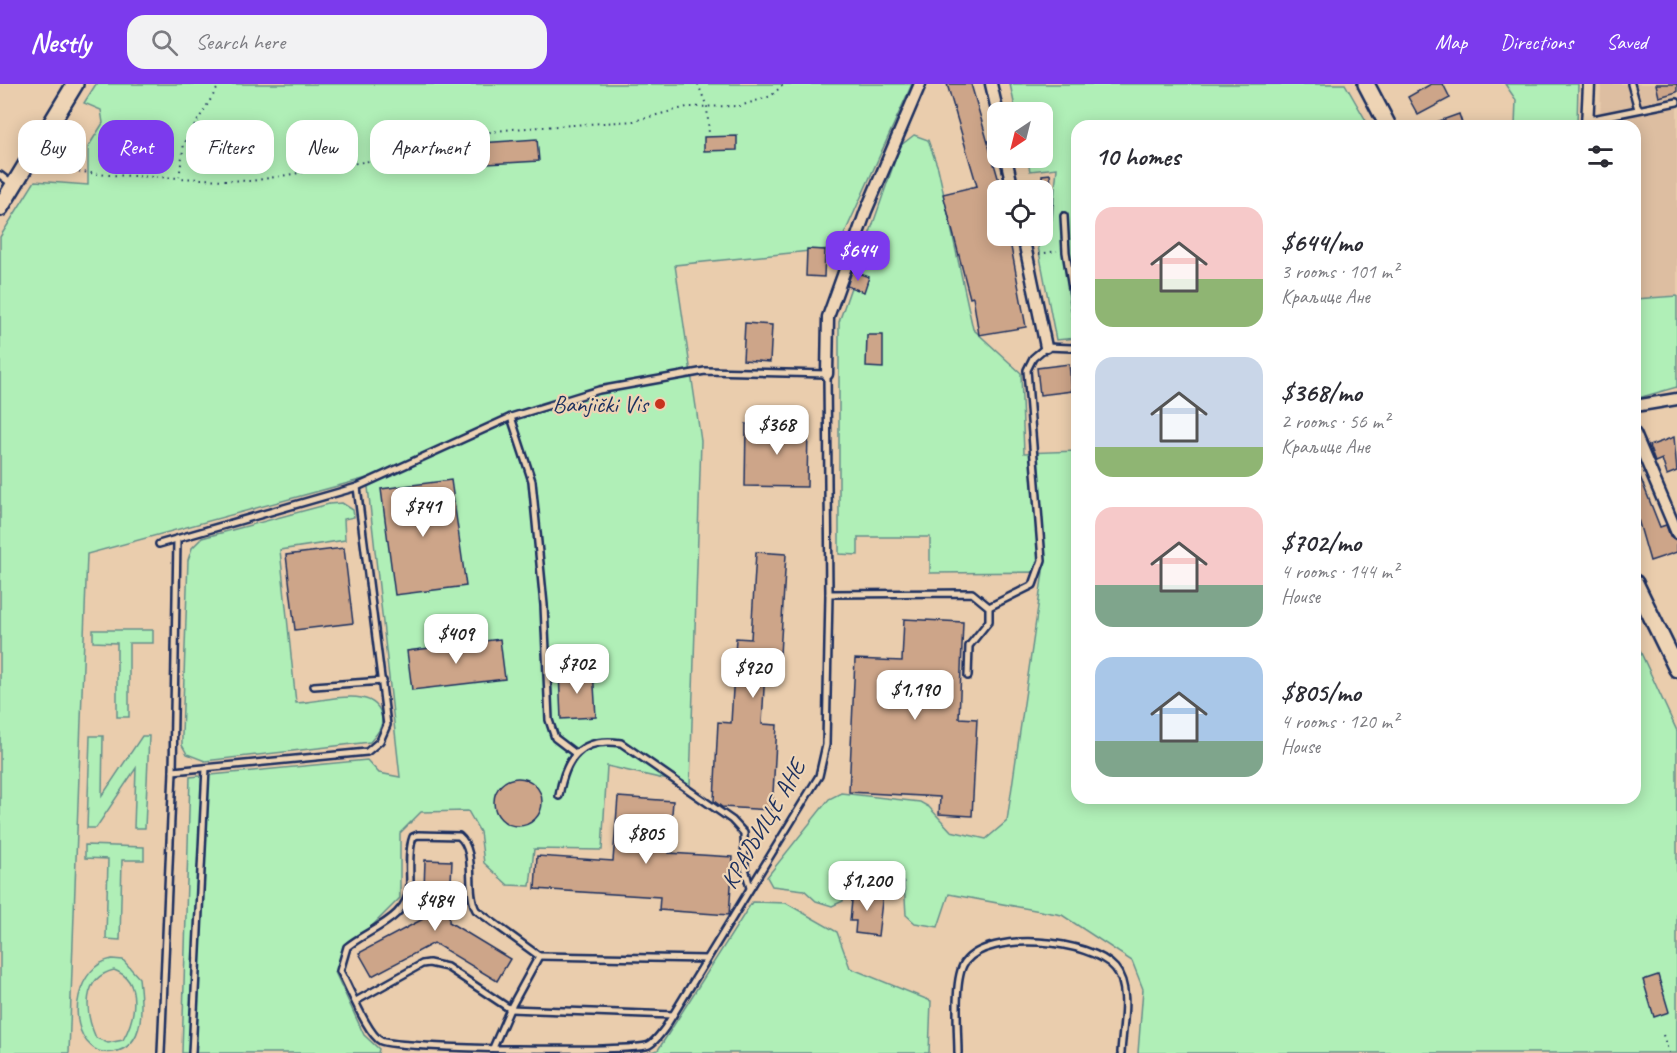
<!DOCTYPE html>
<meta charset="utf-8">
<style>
:root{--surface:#fff;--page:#f2f2f3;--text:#2b2b33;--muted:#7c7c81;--accent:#7c3aed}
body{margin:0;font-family:Caveat,sans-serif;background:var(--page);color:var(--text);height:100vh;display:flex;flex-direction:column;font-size:22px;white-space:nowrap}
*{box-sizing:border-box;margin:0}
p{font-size:20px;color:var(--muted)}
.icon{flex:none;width:33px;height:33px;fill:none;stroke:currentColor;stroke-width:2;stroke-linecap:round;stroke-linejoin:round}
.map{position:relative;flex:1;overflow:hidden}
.sheet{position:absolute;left:1071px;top:36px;width:570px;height:684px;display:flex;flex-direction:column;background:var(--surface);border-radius:18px;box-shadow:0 3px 15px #0003}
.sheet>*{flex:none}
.top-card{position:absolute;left:18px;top:36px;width:570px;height:54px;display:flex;gap:12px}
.needle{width:39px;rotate:215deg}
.fabs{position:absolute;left:987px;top:18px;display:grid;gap:12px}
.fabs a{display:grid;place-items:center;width:66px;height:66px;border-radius:12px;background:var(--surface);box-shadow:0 3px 15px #0003;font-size:30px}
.price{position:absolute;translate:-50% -51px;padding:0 14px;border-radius:12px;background:#fff;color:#222;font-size:20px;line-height:39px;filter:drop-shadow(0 2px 3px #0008)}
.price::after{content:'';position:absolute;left:50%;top:36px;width:18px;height:14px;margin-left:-9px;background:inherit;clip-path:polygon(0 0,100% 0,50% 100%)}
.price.on{background:var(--accent);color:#fff}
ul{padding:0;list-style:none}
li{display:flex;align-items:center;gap:18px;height:150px;padding:0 24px}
li span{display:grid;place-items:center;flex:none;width:168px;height:120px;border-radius:18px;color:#555}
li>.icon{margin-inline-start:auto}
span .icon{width:72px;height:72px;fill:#fffc;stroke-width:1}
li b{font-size:26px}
h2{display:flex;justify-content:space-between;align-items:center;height:72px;padding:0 24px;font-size:26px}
.chip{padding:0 21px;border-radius:18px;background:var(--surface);box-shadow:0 3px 15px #0003;font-size:21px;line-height:54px}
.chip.on{background:var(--accent);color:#fff}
header{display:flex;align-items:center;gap:36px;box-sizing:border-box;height:84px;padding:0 30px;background:var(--accent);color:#fff}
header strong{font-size:28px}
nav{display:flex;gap:33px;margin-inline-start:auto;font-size:21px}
.search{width:420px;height:54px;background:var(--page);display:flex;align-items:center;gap:15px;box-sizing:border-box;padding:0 21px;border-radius:18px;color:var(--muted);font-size:22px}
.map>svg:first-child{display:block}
</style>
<header>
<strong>Nestly</strong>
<div class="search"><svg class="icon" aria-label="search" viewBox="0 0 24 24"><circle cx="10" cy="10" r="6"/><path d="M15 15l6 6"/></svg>Search here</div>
<nav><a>Map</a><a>Directions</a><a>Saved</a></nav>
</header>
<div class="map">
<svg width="1677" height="969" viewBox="0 0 1677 969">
<rect width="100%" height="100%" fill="#eacdad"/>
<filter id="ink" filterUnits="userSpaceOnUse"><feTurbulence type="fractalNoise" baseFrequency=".0167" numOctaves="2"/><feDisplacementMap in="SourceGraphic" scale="12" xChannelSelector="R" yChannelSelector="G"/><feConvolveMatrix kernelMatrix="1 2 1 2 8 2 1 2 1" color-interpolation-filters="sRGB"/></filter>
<g filter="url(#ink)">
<polygon fill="#ddbea1" points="1601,0 1677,0 1677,212 1635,215 1635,42 1600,42"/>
<g fill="#b0efb7" stroke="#668f8a" stroke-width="1.5" fill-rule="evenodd">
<polygon points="96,0 912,0 838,164 675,181 701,357 690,701 607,682 602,766 534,765 530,802 508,801 484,779 480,748 468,727 421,728 400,749 400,814 355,859 335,888 364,951 379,965 378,969 182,969 190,693 367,676 379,689 400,693 367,394 87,470 69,969 0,969 0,153 35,97 88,101 88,63 103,39 101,26 84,19"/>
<polygon points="1010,0 1345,0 1369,42 1077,42 1077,254 1056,256 1036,152 1042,152 1043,138 1052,136 1057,84 1030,87 1027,74 1042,74 1042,28 1016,28"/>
<polygon points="1505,0 1578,0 1577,42 1515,42 1516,16"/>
<polygon points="914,51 928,56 938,84 973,245 1021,289 1024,369 1077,367 1077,714 1635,714 1635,556 1677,647 1677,969 1138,969 1143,905 1132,877 1062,831 949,810 938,843 915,839 906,831 904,798 843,793 843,817 832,822 816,817 804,806 772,802 767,793 829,715 841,709 920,718 929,723 951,747 986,755 1007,737 1043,488 930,489 930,453 858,453 858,471 839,470 839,238 900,62"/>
<polygon points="1677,212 1677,303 1635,315 1635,215"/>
<path d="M342 419 353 426 354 433 344 435 345 456 280 466 296 619C318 619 373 600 381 630 385 641 377 650 370 658L205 677 187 670 182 661V651L188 476 192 464 202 454 329 420Z"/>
<polygon points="93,546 153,546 153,559 129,559 129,633 117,633 117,559 93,558"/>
<polygon points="90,652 103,652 102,712 142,652 149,652 145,744 134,744 136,684 96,744 87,744"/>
<polygon points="85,761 144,763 144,776 122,776 120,856 106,855 108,775 85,774"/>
<polygon points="752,818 786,819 837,848 850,884 931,917 929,969 647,969 658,966"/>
<path d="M112 875 123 876 139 894C142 919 147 963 113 968 106 969 97 968 91 962 65 939 78 881 112 875ZM114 886C143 896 135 935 123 956L108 959 96 954C85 929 81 894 114 886Z"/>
</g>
<g fill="#cda589" stroke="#1b2f5e" stroke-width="1.5">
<polygon points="947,0 971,0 1001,104 992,107 998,130 998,152 1009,152 1026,243 979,251 973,213 970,214 943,110 977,102"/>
<polygon points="1431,0 1443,0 1450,14 1418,31 1408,13"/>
<polygon points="1656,0 1677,0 1677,8 1659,13"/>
<polygon points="1459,30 1463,42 1431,42 1431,40"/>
<polygon points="737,52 737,66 704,67 704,53"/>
<polygon points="537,55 539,77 452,82 450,61"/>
<polygon points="1050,90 1053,120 1042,121 1042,106 1020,106 1019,99 1042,96 1042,91"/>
<polygon points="807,165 825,166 824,193 806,192"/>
<polygon points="852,187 869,193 864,208 847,202"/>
<polygon points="745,239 772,241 770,278 743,276"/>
<polygon points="867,251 883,251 883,284 866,283"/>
<polygon points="1069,280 1072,307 1040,311 1037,284"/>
<polygon points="746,340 808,341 807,403 745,402"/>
<polygon points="1674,353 1677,387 1667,391 1662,375 1655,378 1649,362"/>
<polygon points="1635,380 1660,443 1666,441 1670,452 1677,456 1677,468 1650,477 1635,425"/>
<polygon points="451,396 466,502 395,511 381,405"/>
<polygon points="344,464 353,539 295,546 286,471"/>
<polygon points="756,468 786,470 779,587 765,586 762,640 777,641 772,726 722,723 714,717 718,638 731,639 736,554 751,555"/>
<polygon points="904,535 963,538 959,634 977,635 972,732 939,730 940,713 849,708 855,575 902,577"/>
<polygon points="500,555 505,595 412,606 407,567"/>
<polygon points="593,586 596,633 561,635 559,588"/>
<circle cx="518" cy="718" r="24"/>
<polygon points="618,713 673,717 669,769 733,773 729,831 659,826 660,813 535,805 537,772 613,777"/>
<polygon points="425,776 452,777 449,838 510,875 497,897 434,859 372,892 359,869 423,835"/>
<polygon points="853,806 883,809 878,852 855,849 856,837 850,837"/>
<polygon points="1658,891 1669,928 1654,933 1643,896"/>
</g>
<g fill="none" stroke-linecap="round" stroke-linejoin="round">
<defs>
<g id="lane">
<polyline points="1631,0 1638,25"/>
<polyline points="1588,36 1677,18"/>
<polyline points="0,91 13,101"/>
<polyline points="1064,132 1066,168 1077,235"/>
<polyline points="511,333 532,397 544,521 549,636 555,654 576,670"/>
<path d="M357 403 511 333 599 306 705 287 827 290 829 510 826 661 819 692 665 944C661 949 655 958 649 961 633 969 399 965 381 957 367 950 349 902 340 887L347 863C370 844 409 835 410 800 410 786 408 766 413 753L418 751 459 752C478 768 465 805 476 826L539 872 510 925 493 964"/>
<polyline points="159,460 357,403 387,641 380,657 367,668 173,687"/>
<polyline points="829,510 972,509 989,523 989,537 969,562 968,592"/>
<polyline points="989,523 1033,501 1042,476 1027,286 1033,274 1046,263 1072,264 1077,261"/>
<polyline points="314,602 383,597"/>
<path d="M559 712C565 675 580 653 621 659L732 736 744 749 745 784 750 804"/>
<polyline points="539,872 707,875"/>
<polyline points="356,917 422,880 429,879 447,883 510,925 673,931"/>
<polyline points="161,969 173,687 177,456"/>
<polyline points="192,969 206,684"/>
<path d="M958 969C958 948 953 894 965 878 989 846 1090 855 1115 884 1132 904 1122 944 1121 969"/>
</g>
<g id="street">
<polyline points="991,0 998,30"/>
<polyline points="1587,42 1589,0"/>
<polyline points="1006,74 1013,106"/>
<polyline points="1023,152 1046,263"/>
<polyline points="827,290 828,233 866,127 920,0"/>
<polyline points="1635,322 1677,315"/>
<polyline points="1635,350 1677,449"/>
</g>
<g id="secondary">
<polyline points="1366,0 1388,42"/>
<polyline points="0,124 75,0"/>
<polyline points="1635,499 1677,585"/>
</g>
</defs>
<use href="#lane" stroke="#1b2f5e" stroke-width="10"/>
<use href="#street" stroke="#1b2f5e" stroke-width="15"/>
<use href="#secondary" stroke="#1b2f5e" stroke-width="20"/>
<g stroke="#1b2f5e" stroke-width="2" stroke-dasharray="1.5 4.5" stroke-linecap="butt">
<polyline points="220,0 184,59 179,94 251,97 369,77 456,53 512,45 634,37 687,23 740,22 771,12 784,0"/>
<polyline points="698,0 707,23 709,50"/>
<polyline points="43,83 107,91 180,94"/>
<polyline points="1076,119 1077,133"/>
<polyline points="1039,170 1057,167"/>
<polyline points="1663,951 1669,969"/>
</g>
<use href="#lane" stroke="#eed4b5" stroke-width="5"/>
<use href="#street" stroke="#eed4b5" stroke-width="10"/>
<use href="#secondary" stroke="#eed4b5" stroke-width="15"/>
</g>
</g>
<circle fill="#c8321e" stroke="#eed4b5" stroke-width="2" cx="660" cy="320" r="6"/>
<g text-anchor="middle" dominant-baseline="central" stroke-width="4.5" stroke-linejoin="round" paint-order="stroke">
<g font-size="24" fill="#1b2f5e" stroke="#eed4b5" text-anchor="end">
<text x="648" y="320">Banjički Vis</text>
</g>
<g font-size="24" fill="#1b2f5e" stroke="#eed4b5">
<text transform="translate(763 740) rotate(-60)">КРАЉИЦЕ АНЕ</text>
</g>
</g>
</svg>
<div class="fabs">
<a><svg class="needle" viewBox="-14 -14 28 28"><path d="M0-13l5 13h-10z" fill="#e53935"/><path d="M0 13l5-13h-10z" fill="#7c7c81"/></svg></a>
<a><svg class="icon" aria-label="locate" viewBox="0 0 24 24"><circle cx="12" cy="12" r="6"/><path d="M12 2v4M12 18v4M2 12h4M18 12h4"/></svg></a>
</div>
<b class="price on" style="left:858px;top:198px">$644</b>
<b class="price" style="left:777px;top:372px">$368</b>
<b class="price" style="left:423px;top:454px">$741</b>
<b class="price" style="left:456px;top:581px">$409</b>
<b class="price" style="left:577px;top:611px">$702</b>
<b class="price" style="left:753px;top:615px">$920</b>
<b class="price" style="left:915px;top:637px">$1,190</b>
<b class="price" style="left:646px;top:781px">$805</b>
<b class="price" style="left:867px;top:828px">$1,200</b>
<b class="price" style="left:435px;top:848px">$484</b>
<div class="top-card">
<a class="chip">Buy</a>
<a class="chip on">Rent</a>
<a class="chip">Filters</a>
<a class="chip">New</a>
<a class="chip">Apartment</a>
</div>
<section class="sheet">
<h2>10 homes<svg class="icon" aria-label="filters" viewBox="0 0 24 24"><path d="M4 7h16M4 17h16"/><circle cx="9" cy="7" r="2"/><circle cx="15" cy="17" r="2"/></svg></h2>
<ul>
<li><span style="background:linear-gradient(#f6c9c9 60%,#8fb573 0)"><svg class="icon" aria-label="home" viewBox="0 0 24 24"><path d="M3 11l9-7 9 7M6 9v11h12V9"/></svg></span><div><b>$644/mo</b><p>3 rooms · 101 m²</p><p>Краљице Ане</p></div></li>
<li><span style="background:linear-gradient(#c9d6e8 75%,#8fb573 0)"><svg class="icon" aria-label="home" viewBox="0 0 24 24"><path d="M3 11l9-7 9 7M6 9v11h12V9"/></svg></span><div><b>$368/mo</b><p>2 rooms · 56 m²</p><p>Краљице Ане</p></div></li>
<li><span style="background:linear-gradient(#f6c9c9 65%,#7fa58c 0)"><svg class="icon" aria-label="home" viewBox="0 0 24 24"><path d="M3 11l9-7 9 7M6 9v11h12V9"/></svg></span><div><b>$702/mo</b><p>4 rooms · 144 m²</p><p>House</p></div></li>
<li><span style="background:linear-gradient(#a9c7e8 70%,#7fa58c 0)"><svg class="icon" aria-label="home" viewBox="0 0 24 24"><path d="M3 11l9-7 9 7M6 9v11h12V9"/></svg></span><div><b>$805/mo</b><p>4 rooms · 120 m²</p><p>House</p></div></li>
</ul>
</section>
</div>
